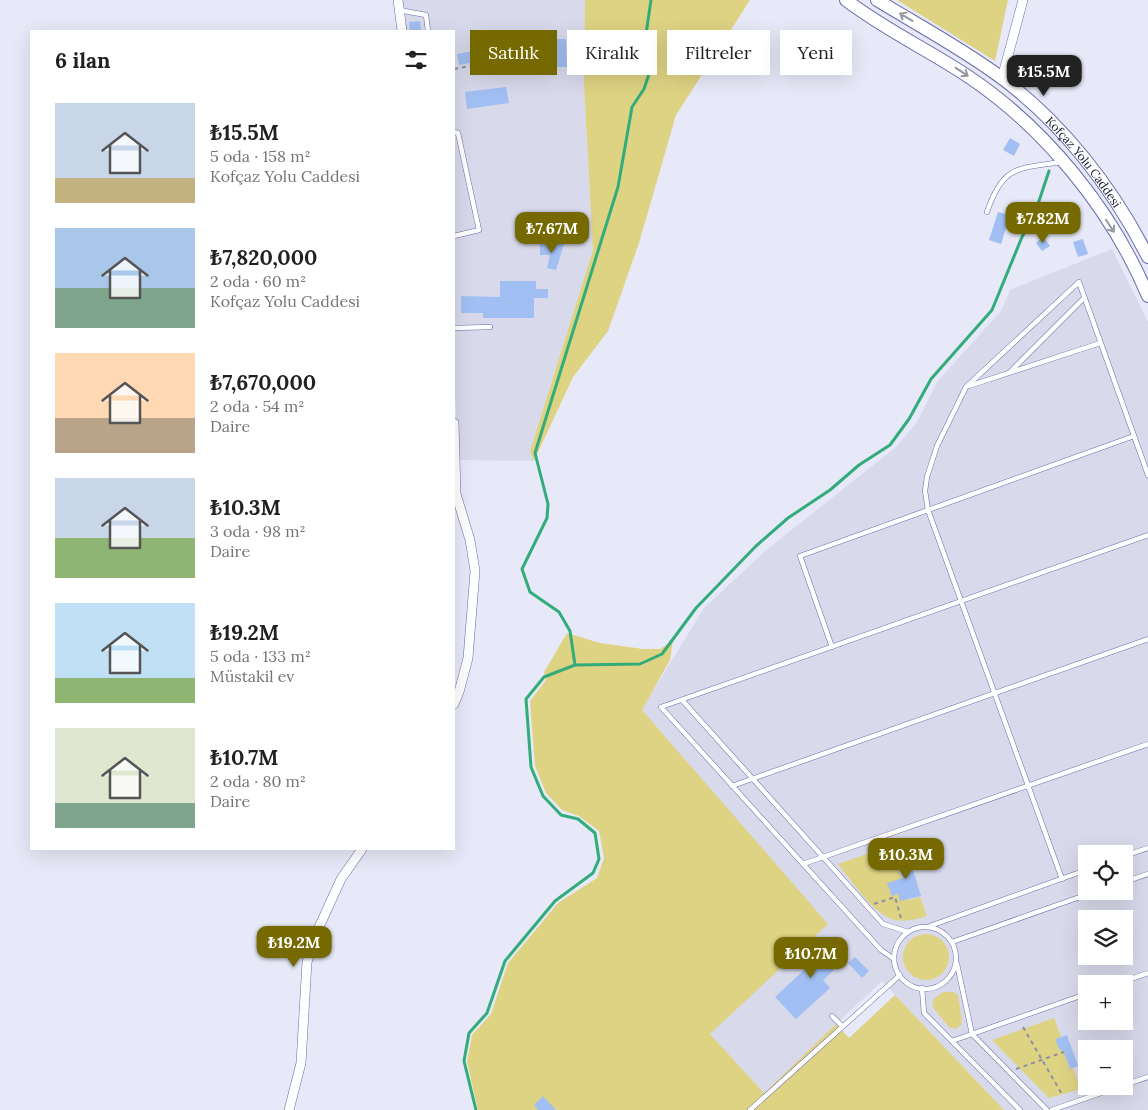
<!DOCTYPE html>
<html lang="tr">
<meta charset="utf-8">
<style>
:root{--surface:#fff;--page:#f2f2f2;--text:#202124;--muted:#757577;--accent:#756900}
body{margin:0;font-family:Lora,serif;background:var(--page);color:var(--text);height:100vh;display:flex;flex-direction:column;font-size:19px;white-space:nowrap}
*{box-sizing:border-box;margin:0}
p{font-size:16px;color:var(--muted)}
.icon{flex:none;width:28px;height:28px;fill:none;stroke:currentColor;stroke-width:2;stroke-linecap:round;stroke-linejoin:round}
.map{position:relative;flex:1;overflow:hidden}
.sheet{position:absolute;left:30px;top:30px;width:425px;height:820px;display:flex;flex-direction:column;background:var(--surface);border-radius:0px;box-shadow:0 5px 20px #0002}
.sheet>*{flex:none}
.hud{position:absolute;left:470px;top:30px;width:475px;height:45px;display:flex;gap:10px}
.buttons{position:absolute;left:1078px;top:845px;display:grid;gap:10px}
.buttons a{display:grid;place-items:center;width:55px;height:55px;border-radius:0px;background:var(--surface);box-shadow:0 5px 20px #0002;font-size:25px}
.price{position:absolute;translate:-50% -42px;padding:0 11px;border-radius:10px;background:var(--accent);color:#fff;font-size:16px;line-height:32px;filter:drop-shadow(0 1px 2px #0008)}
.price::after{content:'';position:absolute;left:50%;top:30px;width:15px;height:11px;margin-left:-8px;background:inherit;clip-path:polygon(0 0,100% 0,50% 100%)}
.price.active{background:#222;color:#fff}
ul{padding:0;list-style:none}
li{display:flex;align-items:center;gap:15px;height:125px;padding:0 25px}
li span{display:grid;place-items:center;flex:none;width:140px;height:100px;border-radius:0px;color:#555}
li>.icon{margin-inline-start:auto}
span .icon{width:60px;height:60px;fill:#fffc;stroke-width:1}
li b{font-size:21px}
h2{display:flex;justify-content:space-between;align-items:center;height:60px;padding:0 25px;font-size:21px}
.tag{padding:0 18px;border-radius:0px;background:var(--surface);box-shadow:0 5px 20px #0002;font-size:18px;line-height:45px}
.tag.active{background:var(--accent);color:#fff}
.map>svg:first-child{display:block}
</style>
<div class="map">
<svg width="1148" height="1110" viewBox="0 0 1148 1110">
<rect width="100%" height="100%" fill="#e7e9f8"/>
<g fill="#d8d9ea" fill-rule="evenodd">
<polygon points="401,0 585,0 584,85 593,250 530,451 534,461 459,460 454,384 454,31 406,31"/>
<path d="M1112 249 1148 322V1110H1004L882 981 764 1093 710 1034 641 710 704 608 765 551 896 447 917 422 937 382 1001 311 1010 290ZM1086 854H1124V891H1086ZM1086 919H1124V956H1086ZM1086 984H1124V1021H1086ZM1086 1049H1124V1086H1086Z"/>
</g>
<g fill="#ded383">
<polygon points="585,0 750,0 676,115 639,243 608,331 573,377 534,461 530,451 593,250 584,85"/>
<polygon points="897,0 1008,0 995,61"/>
<polygon points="567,633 600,643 643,649 660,649 673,641 670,660 642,710 828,924 710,1034 764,1093 836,1024 849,1038 895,995 1004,1110 478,1110 467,1062 472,1035 491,1014 508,963 558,903 597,878 604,858 599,831 579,816 562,810 546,793 535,766 530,701 546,680 544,672"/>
<path d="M890 846 909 900 920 897 927 916C917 919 906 922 896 920 875 917 851 880 838 864Z"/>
<circle cx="926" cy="957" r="23"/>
<polygon points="943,992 953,992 958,995 962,1021 961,1025 955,1029 949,1027 932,1006 934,999"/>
<polygon points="1054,1018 1081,1089 1049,1098 992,1040"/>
</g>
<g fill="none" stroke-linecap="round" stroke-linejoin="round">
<g stroke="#32ac7a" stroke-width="3">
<polyline points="575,665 640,664 662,654 696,608 756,546 788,518 830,490 859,465 890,445 909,419 931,379 992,310 1022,237 1035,213 1049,171"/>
<polyline points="476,1110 464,1061 469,1033 487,1013 505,961 555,901 593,873 599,859 595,833 578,819 561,815 543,796 531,767 526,699 544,677 575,665 570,631 559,612 530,592 522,569 547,518 548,504 535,453 618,187 632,107 644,89 651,68 646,34 651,0"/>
</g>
</g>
<g fill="#a1bff2">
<polygon points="420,21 421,31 410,31 409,22"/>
<polygon points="555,39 566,39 567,67 547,67 547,56 555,56"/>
<polygon points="507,45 509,56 459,65 457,54"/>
<polygon points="506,87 509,103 467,109 465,92"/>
<polygon points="1010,138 1020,144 1014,156 1003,150"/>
<polygon points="998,212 1010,215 1001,244 989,240"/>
<polygon points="1043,237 1050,246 1042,251 1036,243"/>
<polygon points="1083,239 1088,254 1078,257 1073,242"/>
<polygon points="540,244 564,244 556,270 547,268 550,255 540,255"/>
<polygon points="500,281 536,281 536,289 548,289 548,298 534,298 534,318 483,318 483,313 461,313 461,296 500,297"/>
<polygon points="915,854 920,868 913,870 921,896 900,901 898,894 892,896 887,883 903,878 897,860"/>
<polygon points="828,938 847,958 823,980 830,988 796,1019 775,997 805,969 801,964"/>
<polygon points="855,957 869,971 862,978 848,963"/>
<polygon points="1067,1035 1078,1066 1070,1069 1063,1050 1060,1051 1055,1039"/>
<polygon points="543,1096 556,1110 538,1110 534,1105"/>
</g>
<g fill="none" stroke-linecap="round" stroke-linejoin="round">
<defs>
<g id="service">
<polyline points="399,10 426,15 428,31"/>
<polyline points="454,132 458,133 479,230 454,236"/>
<path d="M987 212C1003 165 1017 169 1061 162"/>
<polyline points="454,328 490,327"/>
<polyline points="1011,371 1084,298"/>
<polyline points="969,386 1100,343"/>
<polyline points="832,647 800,556 1134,436"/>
<polyline points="682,700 883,924 908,932"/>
<polyline points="732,786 1148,639"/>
<polyline points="1124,856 1148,848"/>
<polyline points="803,864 1148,744"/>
<polyline points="1062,879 928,510 925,491 927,477 937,446 966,387 1079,282 1148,475"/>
<polyline points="1124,882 1148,874"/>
<polyline points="930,926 1086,870"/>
<circle cx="925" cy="958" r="31"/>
<polyline points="952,942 1097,891"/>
<polyline points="894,959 881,950 661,707 1148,535"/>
<polyline points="957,964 972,1034 1047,1110"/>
<polyline points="1116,984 1148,973"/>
<polyline points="922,988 924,1013 1020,1110"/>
<polyline points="832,1016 842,1026"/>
<polyline points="952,1041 1086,994"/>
<polyline points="1124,1085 1148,1077"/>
<polyline points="750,1110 900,975"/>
<polyline points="1052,1110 1121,1086"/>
</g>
<g id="minor">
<polyline points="398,0 402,31"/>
<polyline points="1002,78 1023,0"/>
<polyline points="454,423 456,494 470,540 475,571 468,658 459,692 454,704"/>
<polyline points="289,1110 301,1063 307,962 320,925 341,879 362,849"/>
</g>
<g id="secondary">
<path d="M846 0C885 30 929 50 969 77 1046 129 1112 210 1148 296"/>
<path id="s1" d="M877 0C918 25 961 48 999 76 1062 122 1113 188 1148 257"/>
</g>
</defs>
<use href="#service" stroke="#6a6cad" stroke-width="5.5"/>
<use href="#minor" stroke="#6a6cad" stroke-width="10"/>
<use href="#secondary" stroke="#6a6cad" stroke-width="14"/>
<g stroke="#8d8fa2" stroke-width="2" stroke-dasharray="4 4" stroke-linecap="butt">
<polyline points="454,69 529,55 544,55"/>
<polyline points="874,904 895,897 902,922"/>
<polyline points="1023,1027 1063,1096"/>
<polyline points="1016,1069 1064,1052"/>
</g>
<use href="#service" stroke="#fff" stroke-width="4.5"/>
<use href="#minor" stroke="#fff" stroke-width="9"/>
<use href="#secondary" stroke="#fff" stroke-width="12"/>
</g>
<defs><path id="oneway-shaft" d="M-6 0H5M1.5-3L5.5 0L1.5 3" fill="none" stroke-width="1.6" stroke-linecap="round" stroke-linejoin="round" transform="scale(1.25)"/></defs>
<g stroke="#9797a2">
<use href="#oneway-shaft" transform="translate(906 17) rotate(-149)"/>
<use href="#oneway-shaft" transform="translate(962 72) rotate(33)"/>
<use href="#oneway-shaft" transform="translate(1110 226) rotate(56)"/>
</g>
<g text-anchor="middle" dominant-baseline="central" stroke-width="4.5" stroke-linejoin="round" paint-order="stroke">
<g font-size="12" fill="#171731" stroke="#f7f7f7">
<text stroke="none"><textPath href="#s1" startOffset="265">Kofçaz Yolu Caddesi</textPath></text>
</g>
</g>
</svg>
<div class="buttons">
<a><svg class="icon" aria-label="locate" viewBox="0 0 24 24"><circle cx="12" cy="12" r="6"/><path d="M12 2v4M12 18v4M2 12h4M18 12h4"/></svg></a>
<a><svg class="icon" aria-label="layers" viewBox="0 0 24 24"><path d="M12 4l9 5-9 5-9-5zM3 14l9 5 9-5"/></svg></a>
<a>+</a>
<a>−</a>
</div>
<b class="price active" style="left:1044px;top:97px">₺15.5M</b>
<b class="price" style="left:1043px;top:244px">₺7.82M</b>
<b class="price" style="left:552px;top:254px">₺7.67M</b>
<b class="price" style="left:906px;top:880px">₺10.3M</b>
<b class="price" style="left:294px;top:968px">₺19.2M</b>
<b class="price" style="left:811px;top:979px">₺10.7M</b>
<div class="hud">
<a class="tag active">Satılık</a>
<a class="tag">Kiralık</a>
<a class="tag">Filtreler</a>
<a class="tag">Yeni</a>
</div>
<section class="sheet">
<h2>6 ilan<svg class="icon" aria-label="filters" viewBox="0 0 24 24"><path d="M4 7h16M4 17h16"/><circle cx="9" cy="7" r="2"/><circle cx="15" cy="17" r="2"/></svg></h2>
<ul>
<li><span style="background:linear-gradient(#c9d6e8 75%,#c2b280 0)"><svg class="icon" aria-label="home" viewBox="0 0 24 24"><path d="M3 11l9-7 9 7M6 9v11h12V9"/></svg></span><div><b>₺15.5M</b><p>5 oda · 158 m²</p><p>Kofçaz Yolu Caddesi</p></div></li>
<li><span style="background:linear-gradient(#a9c7e8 60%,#7fa58c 0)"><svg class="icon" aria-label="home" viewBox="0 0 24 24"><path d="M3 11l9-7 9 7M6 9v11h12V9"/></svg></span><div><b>₺7,820,000</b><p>2 oda · 60 m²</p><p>Kofçaz Yolu Caddesi</p></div></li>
<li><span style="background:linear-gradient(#ffd9b3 65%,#b9a48a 0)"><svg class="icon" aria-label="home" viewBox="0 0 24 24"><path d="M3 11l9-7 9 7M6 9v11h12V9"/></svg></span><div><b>₺7,670,000</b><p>2 oda · 54 m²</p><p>Daire</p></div></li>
<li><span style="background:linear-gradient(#c9d6e8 60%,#8fb573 0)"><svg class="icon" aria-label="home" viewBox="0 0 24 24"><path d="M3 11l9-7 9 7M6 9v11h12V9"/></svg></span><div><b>₺10.3M</b><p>3 oda · 98 m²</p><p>Daire</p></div></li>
<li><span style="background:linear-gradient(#bfe0f5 75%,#8fb573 0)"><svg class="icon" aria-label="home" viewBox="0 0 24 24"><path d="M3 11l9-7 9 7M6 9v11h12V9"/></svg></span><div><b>₺19.2M</b><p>5 oda · 133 m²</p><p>Müstakil ev</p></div></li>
<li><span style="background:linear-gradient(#dfe7d0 75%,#7fa58c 0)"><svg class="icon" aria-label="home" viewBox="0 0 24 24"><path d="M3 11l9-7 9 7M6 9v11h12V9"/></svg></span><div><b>₺10.7M</b><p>2 oda · 80 m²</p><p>Daire</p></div></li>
</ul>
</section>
</div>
